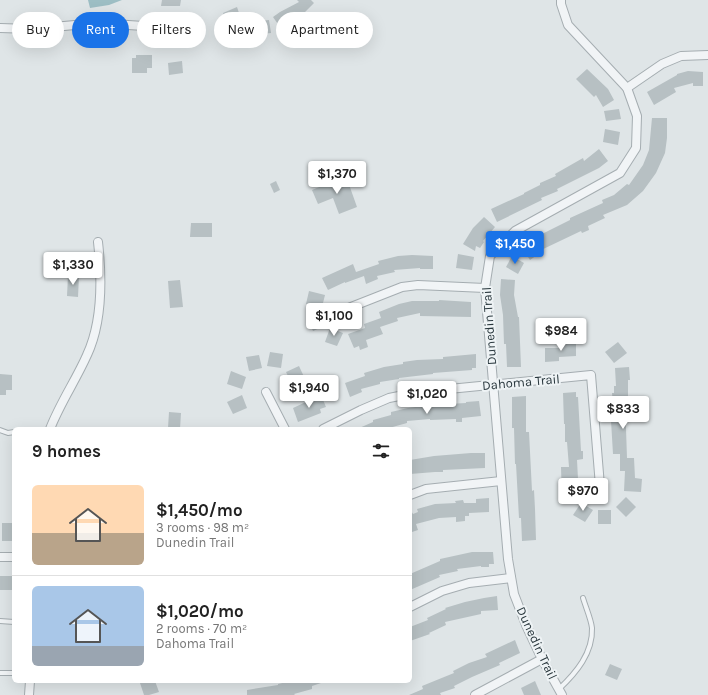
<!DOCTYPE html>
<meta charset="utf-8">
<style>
:root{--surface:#fff;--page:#f2f2f2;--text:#222;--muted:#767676;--line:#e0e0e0;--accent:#1a73e8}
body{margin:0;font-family:Karla,sans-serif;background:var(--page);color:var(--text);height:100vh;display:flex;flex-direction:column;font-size:15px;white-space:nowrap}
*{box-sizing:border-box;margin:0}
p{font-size:13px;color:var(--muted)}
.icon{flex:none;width:22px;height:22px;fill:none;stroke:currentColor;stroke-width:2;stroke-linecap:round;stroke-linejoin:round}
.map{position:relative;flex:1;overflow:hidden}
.side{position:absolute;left:12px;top:427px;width:400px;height:256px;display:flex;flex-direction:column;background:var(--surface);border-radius:6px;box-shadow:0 4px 16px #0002}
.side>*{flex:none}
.banner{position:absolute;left:12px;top:12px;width:400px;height:36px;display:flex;gap:8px}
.price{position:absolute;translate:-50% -34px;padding:0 9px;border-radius:4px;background:#fff;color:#222;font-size:13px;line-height:26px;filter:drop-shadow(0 1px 2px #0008)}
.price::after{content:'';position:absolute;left:50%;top:24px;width:12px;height:9px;margin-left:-6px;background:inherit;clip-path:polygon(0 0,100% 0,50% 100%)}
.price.selected{background:var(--accent);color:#fff}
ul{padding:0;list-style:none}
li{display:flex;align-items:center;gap:12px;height:100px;padding:0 20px}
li+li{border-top:1px solid var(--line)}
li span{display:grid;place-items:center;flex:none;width:112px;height:80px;border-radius:6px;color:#555}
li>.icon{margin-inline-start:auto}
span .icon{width:48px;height:48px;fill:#fffc;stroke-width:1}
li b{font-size:17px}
h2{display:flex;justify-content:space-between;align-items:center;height:48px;padding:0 20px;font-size:17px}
.chip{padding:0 14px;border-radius:18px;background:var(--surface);box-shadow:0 4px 16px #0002;font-size:14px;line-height:36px}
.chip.selected{background:var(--accent);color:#fff}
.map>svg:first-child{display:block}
</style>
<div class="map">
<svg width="708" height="695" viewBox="0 0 708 695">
<rect width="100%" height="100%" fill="#dfe5e7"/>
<polygon fill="#9dbec4" points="88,0 122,0 109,5 90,8"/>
<g fill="#b7c0c3">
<polygon points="162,0 181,0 180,6 161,6"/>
<polygon points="297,0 311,0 314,3 301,16 288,22 290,25 282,30 273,17 280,12 299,2"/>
<polygon points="237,7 240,16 227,22 223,13"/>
<polygon points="245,17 254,21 249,33 240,30"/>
<polygon points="269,20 271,33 261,34 260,21"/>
<polygon points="136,55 152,55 152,68 147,68 147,73 132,73 132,58 136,58"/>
<polygon points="182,61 183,73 169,75 168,63"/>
<polygon points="587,69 608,89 614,100 603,107 596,95 594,97 576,79"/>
<polygon points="688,71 703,72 703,86 693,86 693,83 674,88 676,92 654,105 647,92 677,75 677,74"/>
<polygon points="619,109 621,119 606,121 604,111"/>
<polygon points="652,118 667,118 667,138 665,153 656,173 643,191 627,205 603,215 605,218 588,226 589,230 582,233 581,231 539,251 540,253 530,260 523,249 539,238 538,236 570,220 570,218 603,203 602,200 614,195 627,184 629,185 643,165 649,150"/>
<polygon points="605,129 620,132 618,145 603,142"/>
<polygon points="599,149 608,161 599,168 557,189 558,191 541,198 542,200 497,222 491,209 524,194 524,193 540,185 540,183 556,176 555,174 583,158 584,161"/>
<polygon points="346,176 357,207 339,214 333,198 318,204 312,190"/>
<polygon points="276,181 280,190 274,193 270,184"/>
<polygon points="484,217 495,227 483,241 484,242 480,248 476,246 475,251 463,244 473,228"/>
<polygon points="191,223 212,223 212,237 190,237"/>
<polygon points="458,254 474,257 472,270 456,268"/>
<polygon points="412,255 433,256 433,269 420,269 420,268 394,270 395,272 377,276 378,279 366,284 364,276 345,283 345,282 328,290 322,278 353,264 356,272 379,264 378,261 398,256"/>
<polygon points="512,256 524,263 518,274 506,267"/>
<polygon points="68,276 79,276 78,297 67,296"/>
<polygon points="501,279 515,280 514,295 518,317 519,317 521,367 507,367 506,344 504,344 503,315 500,295"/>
<polygon points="180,280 183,307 170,308 168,281"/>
<polygon points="309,291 325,295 322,307 306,304"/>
<polygon points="439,300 471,302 471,317 420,316 420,313 397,318 398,321 380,327 383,334 366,340 368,347 360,350 359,346 354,348 348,334 365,328 364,324 381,318 379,312 399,304 412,301 439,301"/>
<polygon points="322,313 327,325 313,331 308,319"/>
<polygon points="330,328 343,333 337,346 325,342"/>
<polygon points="576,342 576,356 559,357 559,361 545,362 545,348 563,348 562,343"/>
<polygon points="618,342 627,353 614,363 605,352"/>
<polygon points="270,352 283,354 281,368 267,366"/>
<polygon points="476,354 476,368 472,368 472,370 433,373 433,374 399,378 399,379 380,382 380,384 361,389 362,392 350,397 345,383 365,376 364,373 384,367 403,364 403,362 417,360 443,359 443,357"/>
<polygon points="259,355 262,368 249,371 246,357"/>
<polygon points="299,366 305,379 292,384 286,372"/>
<polygon points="629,367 630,380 628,380 628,399 625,399 627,458 634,458 635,478 642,479 641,492 624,491 625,471 620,471 620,454 613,454 610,404 613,404 612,393 614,393 614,386 616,386 615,368"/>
<polygon points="231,371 246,377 242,389 227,384"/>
<polygon points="0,374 12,375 12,390 6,390 6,395 0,395"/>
<polygon points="576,392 576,397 578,397 581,451 583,451 583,459 577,460 578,479 576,480 578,499 562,501 561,467 569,467 567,442 565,442 565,424 564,424 563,393"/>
<polygon points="242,395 247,408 233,414 227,402"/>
<polygon points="321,395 326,407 320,409 321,413 298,422 293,408"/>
<polygon points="526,396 526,432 529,432 532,491 534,490 535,509 536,540 522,541 521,518 519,518 516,464 515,464 514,428 512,428 512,397"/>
<polygon points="479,401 481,416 462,418 462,422 456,422 456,419 430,420 430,419 407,421 407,423 389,428 389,429 357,429 373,422 373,420 391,415 391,412 408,408 430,405 466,403 466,402"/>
<polygon points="169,412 181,413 180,429 168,428"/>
<polygon points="471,453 485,453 485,468 443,470 443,472 435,472 410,474 410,460 434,456"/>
<polygon points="626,497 636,507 626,517 616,507"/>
<polygon points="489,498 489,512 469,513 469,516 465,516 465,521 456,522 456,517 439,518 416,524 418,530 412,532 410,527 410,509 413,514 418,512 417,509 435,504 456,503 455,501 463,500 464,503 476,503 476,499"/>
<polygon points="581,503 593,510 585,522 573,515"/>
<rect x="598" y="510" width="13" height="14"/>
<rect x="2" y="523" width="12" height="18"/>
<polygon points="472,552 493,552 494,564 489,564 489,567 481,567 481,566 457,569 458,571 439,575 440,577 410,590 410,574 440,561 440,559"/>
<rect x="0" y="576" width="14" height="14"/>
<polygon points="497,596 498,610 481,611 481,614 445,622 446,625 429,633 430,634 410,641 410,627 428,620 427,618 446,609 445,608 465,602 484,598"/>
<polygon points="515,640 520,653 499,663 500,665 472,677 454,686 455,688 440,693 441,695 409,695 423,689 422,686 454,673 453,671 469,663 487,657 485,654"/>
<polygon points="610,664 622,669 617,680 605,675"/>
<polygon points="146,681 155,681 159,692 149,695 144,695 140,683"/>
<polygon points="291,681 324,682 312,686 312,689 294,694 295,695 247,695 247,690 278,685 278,684"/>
<polygon points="535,681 541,695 524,695 521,688"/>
</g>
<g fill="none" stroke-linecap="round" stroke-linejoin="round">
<defs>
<g id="lane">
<polyline points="0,430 8,433 14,432"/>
<polyline points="0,621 14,622"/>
<polyline points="0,673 14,673"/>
<path d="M559 689C576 673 593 653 592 628 591 619 586 608 583 598"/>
</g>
<g id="street">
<polyline points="561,0 561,4 568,25 627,88 637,116 636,148 620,173 515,231 490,256 485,288 508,559 514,594 526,625 542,659 562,695"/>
<polyline points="0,28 31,29 97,23 175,28"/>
<polyline points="627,88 662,64 681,56 708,55"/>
<polyline points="346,309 402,287 418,285 485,288"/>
<polyline points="266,392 285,429"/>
<path d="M50 429C60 403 76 380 87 355 103 321 102 278 98 242"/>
<polyline points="323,429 361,410 389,398 419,392 591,375 600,486"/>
<polyline points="410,495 426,489 501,481"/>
<polyline points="0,557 14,557"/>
<polyline points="410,607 442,591 469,583 511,578"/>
<polyline points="29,695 30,681"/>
<polyline points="475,695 542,659"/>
</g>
</defs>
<use href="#lane" stroke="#a5adb1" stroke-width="6"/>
<use href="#street" stroke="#a5adb1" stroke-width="10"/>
<use href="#lane" stroke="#f1f4f6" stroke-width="4"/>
<use href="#street" stroke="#f1f4f6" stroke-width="8"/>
</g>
<g text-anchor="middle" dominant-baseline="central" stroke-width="4" stroke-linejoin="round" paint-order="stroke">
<g font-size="13" fill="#29373d" stroke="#eef3f5">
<text transform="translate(489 326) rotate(-94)">Dunedin Trail</text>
<text transform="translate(521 382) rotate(-5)">Dahoma Trail</text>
<text transform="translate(537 643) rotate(65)">Dunedin Trail</text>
</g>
</g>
</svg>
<b class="price" style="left:337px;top:195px">$1,370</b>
<b class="price selected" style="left:515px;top:265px">$1,450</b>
<b class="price" style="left:73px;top:286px">$1,330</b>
<b class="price" style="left:334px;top:337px">$1,100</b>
<b class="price" style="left:561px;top:352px">$984</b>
<b class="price" style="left:309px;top:409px">$1,940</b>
<b class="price" style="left:427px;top:415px">$1,020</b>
<b class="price" style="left:623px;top:430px">$833</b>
<b class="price" style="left:583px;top:512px">$970</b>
<div class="banner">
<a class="chip">Buy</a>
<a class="chip selected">Rent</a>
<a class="chip">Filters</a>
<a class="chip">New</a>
<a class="chip">Apartment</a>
</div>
<section class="side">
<h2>9 homes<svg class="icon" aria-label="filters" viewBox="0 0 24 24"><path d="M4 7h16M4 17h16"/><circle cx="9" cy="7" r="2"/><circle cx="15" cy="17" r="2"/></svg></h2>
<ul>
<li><span style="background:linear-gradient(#ffd9b3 60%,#b9a48a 0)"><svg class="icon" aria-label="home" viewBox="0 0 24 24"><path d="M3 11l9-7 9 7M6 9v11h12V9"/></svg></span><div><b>$1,450/mo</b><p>3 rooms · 98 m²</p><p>Dunedin Trail</p></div></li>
<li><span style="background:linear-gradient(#a9c7e8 75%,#9aa5b1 0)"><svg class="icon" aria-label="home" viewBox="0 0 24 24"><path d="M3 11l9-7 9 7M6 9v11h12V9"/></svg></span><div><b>$1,020/mo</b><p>2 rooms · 70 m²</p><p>Dahoma Trail</p></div></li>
</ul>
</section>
</div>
